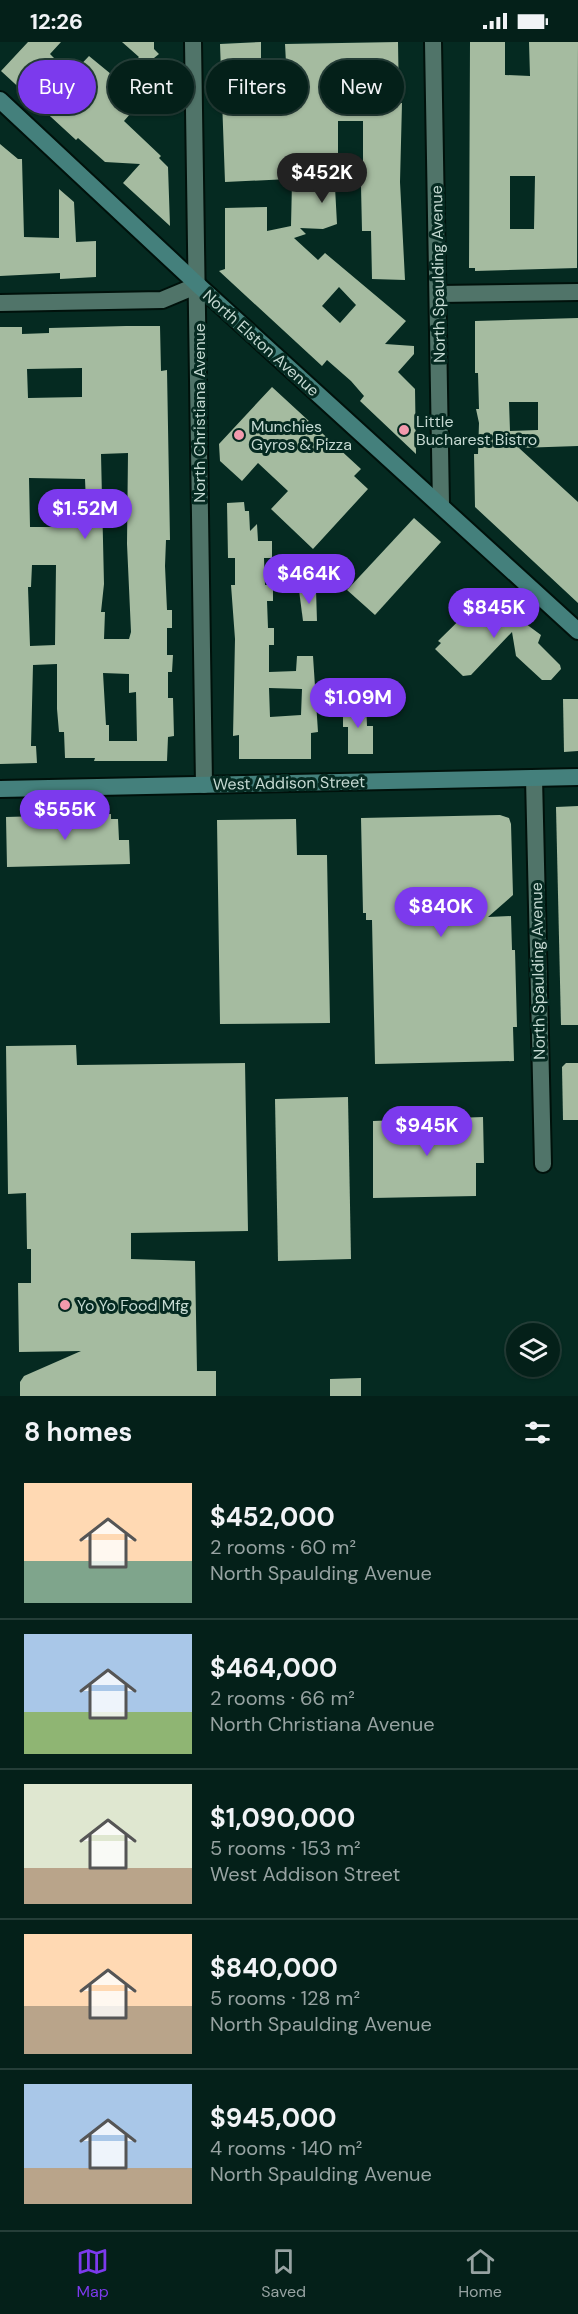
<!DOCTYPE html>
<meta charset="utf-8">
<style>
:root{--surface:#042019;--page:#0d2822;--text:#f1f3f6;--muted:#97a3a2;--line:#253e38;--accent:#7c3aed}
body{margin:0;font-family:"DM Sans",sans-serif;background:var(--page);color:var(--text);height:100vh;display:flex;flex-direction:column;font-size:22px;white-space:nowrap}
*{box-sizing:border-box;margin:0}
p{font-size:20px;color:var(--muted)}
.icon{flex:none;width:33px;height:33px;fill:none;stroke:currentColor;stroke-width:2;stroke-linecap:round;stroke-linejoin:round}
.map{position:relative;height:1354px;overflow:hidden}
.drawer{display:flex;flex-direction:column;background:var(--surface);flex:1}
.drawer>*{flex:none}
.banner{position:absolute;left:18px;top:18px;width:543px;height:54px;display:flex;gap:12px}
.buttons{position:absolute;left:506px;top:1281px;display:grid;gap:12px}
.buttons a{display:grid;place-items:center;width:54px;height:54px;border-radius:50%;background:var(--surface);box-shadow:0 2px 4px #0004,0 0 0 2px var(--line);font-size:30px}
.price{position:absolute;translate:-50% -51px;padding:0 14px;border-radius:21px;background:var(--accent);color:#fff;font-size:20px;line-height:39px;filter:drop-shadow(0 2px 3px #0008)}
.price::after{content:'';position:absolute;left:50%;top:36px;width:18px;height:14px;margin-left:-9px;background:inherit;clip-path:polygon(0 0,100% 0,50% 100%)}
.price.current{background:#222;color:#fff}
ul{padding:0;list-style:none}
li{display:flex;align-items:center;gap:18px;height:150px;padding:0 24px}
li+li{border-top:2px solid var(--line)}
li span{display:grid;place-items:center;flex:none;width:168px;height:120px;border-radius:0px;color:#555}
li>.icon{margin-inline-start:auto}
span .icon{width:72px;height:72px;fill:#fffc;stroke-width:1}
li b{font-size:26px}
h2{display:flex;justify-content:space-between;align-items:center;height:72px;padding:0 24px;font-size:26px}
.pill{padding:0 21px;border-radius:27px;background:var(--surface);box-shadow:0 2px 4px #0004,0 0 0 2px var(--line);font-size:21px;line-height:54px}
.pill.current{background:var(--accent);color:#fff}
.status{display:flex;justify-content:space-between;align-items:center;height:42px;padding:0 30px;background:var(--surface);direction:ltr}
.status svg{height:16px;fill:currentColor}
.tabs{display:flex;justify-content:space-around;align-items:center;height:84px;border-top:2px solid var(--line);background:var(--surface);font-size:16px;color:var(--muted)}
.tabs a{display:grid;justify-items:center;gap:3px}
.tabs .current{color:var(--accent)}
.map>svg:first-child{display:block}
</style>
<div class="status"><b>12:26</b><svg viewBox="0 0 49 12"><path d="M0 12V9h3v3zM5 12V6h3v6zM10 12V3h3v9zM15 12V0h3v12zM26 1h20v11H26zM47 4h2v5h-2z"/></svg></div>
<div class="map">
<svg width="578" height="1354" viewBox="0 0 578 1354">
<rect width="100%" height="100%" fill="#052a21"/>
<g fill="#a5bba0" fill-rule="evenodd">
<polygon points="28,0 61,0 50,12 71,33 89,14 117,37 127,27 137,37 126,48 133,56 129,59 137,64 124,79 161,114 159,116 168,125 170,184 123,141 140,122 105,120 78,96 76,98 1,29"/>
<polygon points="122,0 154,0 154,7 159,12 154,16 154,21 132,22 139,15"/>
<path d="M261 0V22L286 21 285 2 398 0 399 61H402L400 140 405 238 372 237 371 189H362L361 144 335 145 337 182 323 187 300 186 306 192 294 196 318 218 325 211 406 279 385 302 414 304V312L398 330 415 347 416 412 360 359 364 354 351 339 327 318 322 324 219 229 225 227V166L267 165V189L291 184 292 140H289V137L225 140 220 2ZM338 79H363V125L338 126ZM339 245 356 263 340 281 322 264Z"/>
<path d="M470 0H505V33L530 34 529 0H578L577 226 475 229V226H469ZM510 134H535L534 187H510Z"/>
<polygon points="0,102 18,117 22,117 24,195 59,196 59,147 74,160 76,200 96,199 96,235 60,237 60,231 0,234"/>
<path d="M578 276V404L519 406 578 460V561L475 465 474 412H478L479 381 476 367H479L478 331H475V279ZM509 360H538V388L510 389Z"/>
<path d="M126 284H160L161 329 167 328 170 498H166L165 524 167 568H172V586H167V613H173L172 630H168V656H173L174 694 168 695 167 719H94L95 716H65L64 690H59L57 667V622L33 623 31 704H36L37 721 0 722V285H22V292L49 291V286ZM82 326V355L28 356 27 327ZM128 411 127 502 131 590 129 597H104L105 570H101L104 542 101 412ZM29 436 85 437 86 461 54 463 56 485H30ZM32 523H56L55 603 30 604 28 545H31ZM103 631 129 632V651L136 650 137 699H109V683H106Z"/>
<polygon points="272,345 361,427 354,434 368,447 313,507 271,467 288,449 258,421 242,439 220,419 219,402"/>
<path d="M244 460 245 469H249L250 489 257 482 258 499H272V516H264L265 543 273 542V559H267L268 586H274V603H269V630L296 629 297 614H313L318 690 311 691V717H239V693L233 694 235 597 231 543H235V516H228L227 461ZM269 646 302 647 301 673 270 675Z"/>
<polygon points="414,476 441,500 375,573 347,548"/>
<polygon points="292,522 308,522 308,539 293,540"/>
<polygon points="491,547 524,577 522,579 541,593 538,601 560,623 561,627 551,638 542,638 516,614 512,590 471,633 463,634 435,607 441,601 438,599"/>
<polygon points="299,548 316,548 317,579 303,579"/>
<polygon points="563,657 578,657 578,709 564,710"/>
<polygon points="347,659 366,659 367,684 373,684 373,712 348,712 348,685 343,685 343,669 347,669"/>
<polygon points="578,764 578,983 561,983 556,765"/>
<polygon points="111,772 111,777 118,777 119,798 129,798 130,822 7,825 6,775"/>
<polygon points="500,773 509,776 511,782 513,853 488,875 511,874 512,908 515,908 517,985 513,985 514,1019 375,1022 372,878 366,878 366,871 363,871 361,776"/>
<polygon points="296,777 297,813 327,813 330,981 220,982 217,778"/>
<polygon points="76,1003 77,1023 245,1021 248,1189 131,1191 131,1217 195,1219 197,1329 216,1329 216,1354 20,1354 20,1340 24,1334 81,1309 19,1310 18,1241 31,1241 31,1207 27,1207 26,1151 8,1152 6,1004"/>
<polygon points="566,1021 578,1021 578,1078 563,1078 562,1025"/>
<polygon points="348,1055 351,1217 278,1219 275,1057"/>
<polygon points="483,1075 484,1121 476,1121 476,1154 373,1156 373,1079"/>
<polygon points="361,1336 361,1354 330,1354 330,1337"/>
</g>
<g fill="none" stroke-linecap="round" stroke-linejoin="round">
<defs>
<g id="minor">
<polyline points="193,0 204,743"/>
<polyline points="433,0 441,463"/>
<polyline points="439,252 578,250"/>
<polyline points="0,261 162,258 198,243"/>
<polyline points="534,736 543,1122"/>
</g>
<g id="secondary">
<polyline points="0,58 198,243 578,589"/>
<polyline points="0,747 578,735"/>
</g>
</defs>
<use href="#minor" stroke="#00110b" stroke-width="20"/>
<use href="#secondary" stroke="#00110b" stroke-width="20"/>
<use href="#minor" stroke="#507469" stroke-width="16"/>
<use href="#secondary" stroke="#44807c" stroke-width="16"/>
</g>
<g fill="#f29aad" stroke="#052a21" stroke-width="2">
<circle cx="404" cy="388" r="6"/>
<circle cx="239" cy="393" r="6"/>
<circle cx="65" cy="1263" r="6"/>
</g>
<g text-anchor="middle" dominant-baseline="central" stroke-width="6" stroke-linejoin="round" paint-order="stroke">
<g font-size="16" fill="#c5d9d2" stroke="#052a21">
<text transform="translate(438 232) rotate(-91)">North Spaulding Avenue</text>
<text transform="translate(261 301) rotate(42)">North Elston Avenue</text>
<text transform="translate(199 371) rotate(-90)">North Christiana Avenue</text>
<text transform="translate(289 741) rotate(-1)">West Addison Street</text>
<text transform="translate(538 929) rotate(-91)">North Spaulding Avenue</text>
</g>
<g font-size="16" fill="#c5d9d2" stroke="#052a21" text-anchor="start">
<text x="416" y="379">Little<tspan x="416" dy="18">Bucharest Bistro</tspan></text>
<text x="251" y="384">Munchies<tspan x="251" dy="18">Gyros &amp; Pizza</tspan></text>
<text x="77" y="1263">Yo Yo Food Mfg</text>
</g>
</g>
</svg>
<div class="buttons">
<a><svg class="icon" aria-label="layers" viewBox="0 0 24 24"><path d="M12 4l9 5-9 5-9-5zM3 14l9 5 9-5"/></svg></a>
</div>
<b class="price current" style="left:322px;top:162px">$452K</b>
<b class="price" style="left:85px;top:498px">$1.52M</b>
<b class="price" style="left:309px;top:563px">$464K</b>
<b class="price" style="left:494px;top:597px">$845K</b>
<b class="price" style="left:358px;top:687px">$1.09M</b>
<b class="price" style="left:65px;top:799px">$555K</b>
<b class="price" style="left:441px;top:896px">$840K</b>
<b class="price" style="left:427px;top:1115px">$945K</b>
<div class="banner">
<a class="pill current">Buy</a>
<a class="pill">Rent</a>
<a class="pill">Filters</a>
<a class="pill">New</a>
</div>
</div>
<section class="drawer">
<h2>8 homes<svg class="icon" aria-label="filters" viewBox="0 0 24 24"><path d="M4 7h16M4 17h16"/><circle cx="9" cy="7" r="2"/><circle cx="15" cy="17" r="2"/></svg></h2>
<ul>
<li><span style="background:linear-gradient(#ffd9b3 65%,#7fa58c 0)"><svg class="icon" aria-label="home" viewBox="0 0 24 24"><path d="M3 11l9-7 9 7M6 9v11h12V9"/></svg></span><div><b>$452,000</b><p>2 rooms · 60 m²</p><p>North Spaulding Avenue</p></div></li>
<li><span style="background:linear-gradient(#a9c7e8 65%,#8fb573 0)"><svg class="icon" aria-label="home" viewBox="0 0 24 24"><path d="M3 11l9-7 9 7M6 9v11h12V9"/></svg></span><div><b>$464,000</b><p>2 rooms · 66 m²</p><p>North Christiana Avenue</p></div></li>
<li><span style="background:linear-gradient(#dfe7d0 70%,#b9a48a 0)"><svg class="icon" aria-label="home" viewBox="0 0 24 24"><path d="M3 11l9-7 9 7M6 9v11h12V9"/></svg></span><div><b>$1,090,000</b><p>5 rooms · 153 m²</p><p>West Addison Street</p></div></li>
<li><span style="background:linear-gradient(#ffd9b3 60%,#b9a48a 0)"><svg class="icon" aria-label="home" viewBox="0 0 24 24"><path d="M3 11l9-7 9 7M6 9v11h12V9"/></svg></span><div><b>$840,000</b><p>5 rooms · 128 m²</p><p>North Spaulding Avenue</p></div></li>
<li><span style="background:linear-gradient(#a9c7e8 70%,#b9a48a 0)"><svg class="icon" aria-label="home" viewBox="0 0 24 24"><path d="M3 11l9-7 9 7M6 9v11h12V9"/></svg></span><div><b>$945,000</b><p>4 rooms · 140 m²</p><p>North Spaulding Avenue</p></div></li>
</ul>
</section>
<nav class="tabs">
<a class="current"><svg class="icon" aria-label="map" viewBox="0 0 24 24"><path d="M3 6l6-2 6 2 6-2v14l-6 2-6-2-6 2zM9 4v14M15 6v14"/></svg>Map</a>
<a><svg class="icon" aria-label="saved" viewBox="0 0 24 24"><path d="M7 4h10v16l-5-4-5 4z"/></svg>Saved</a>
<a><svg class="icon" aria-label="home" viewBox="0 0 24 24"><path d="M3 11l9-7 9 7M6 9v11h12V9"/></svg>Home</a>
</nav>
